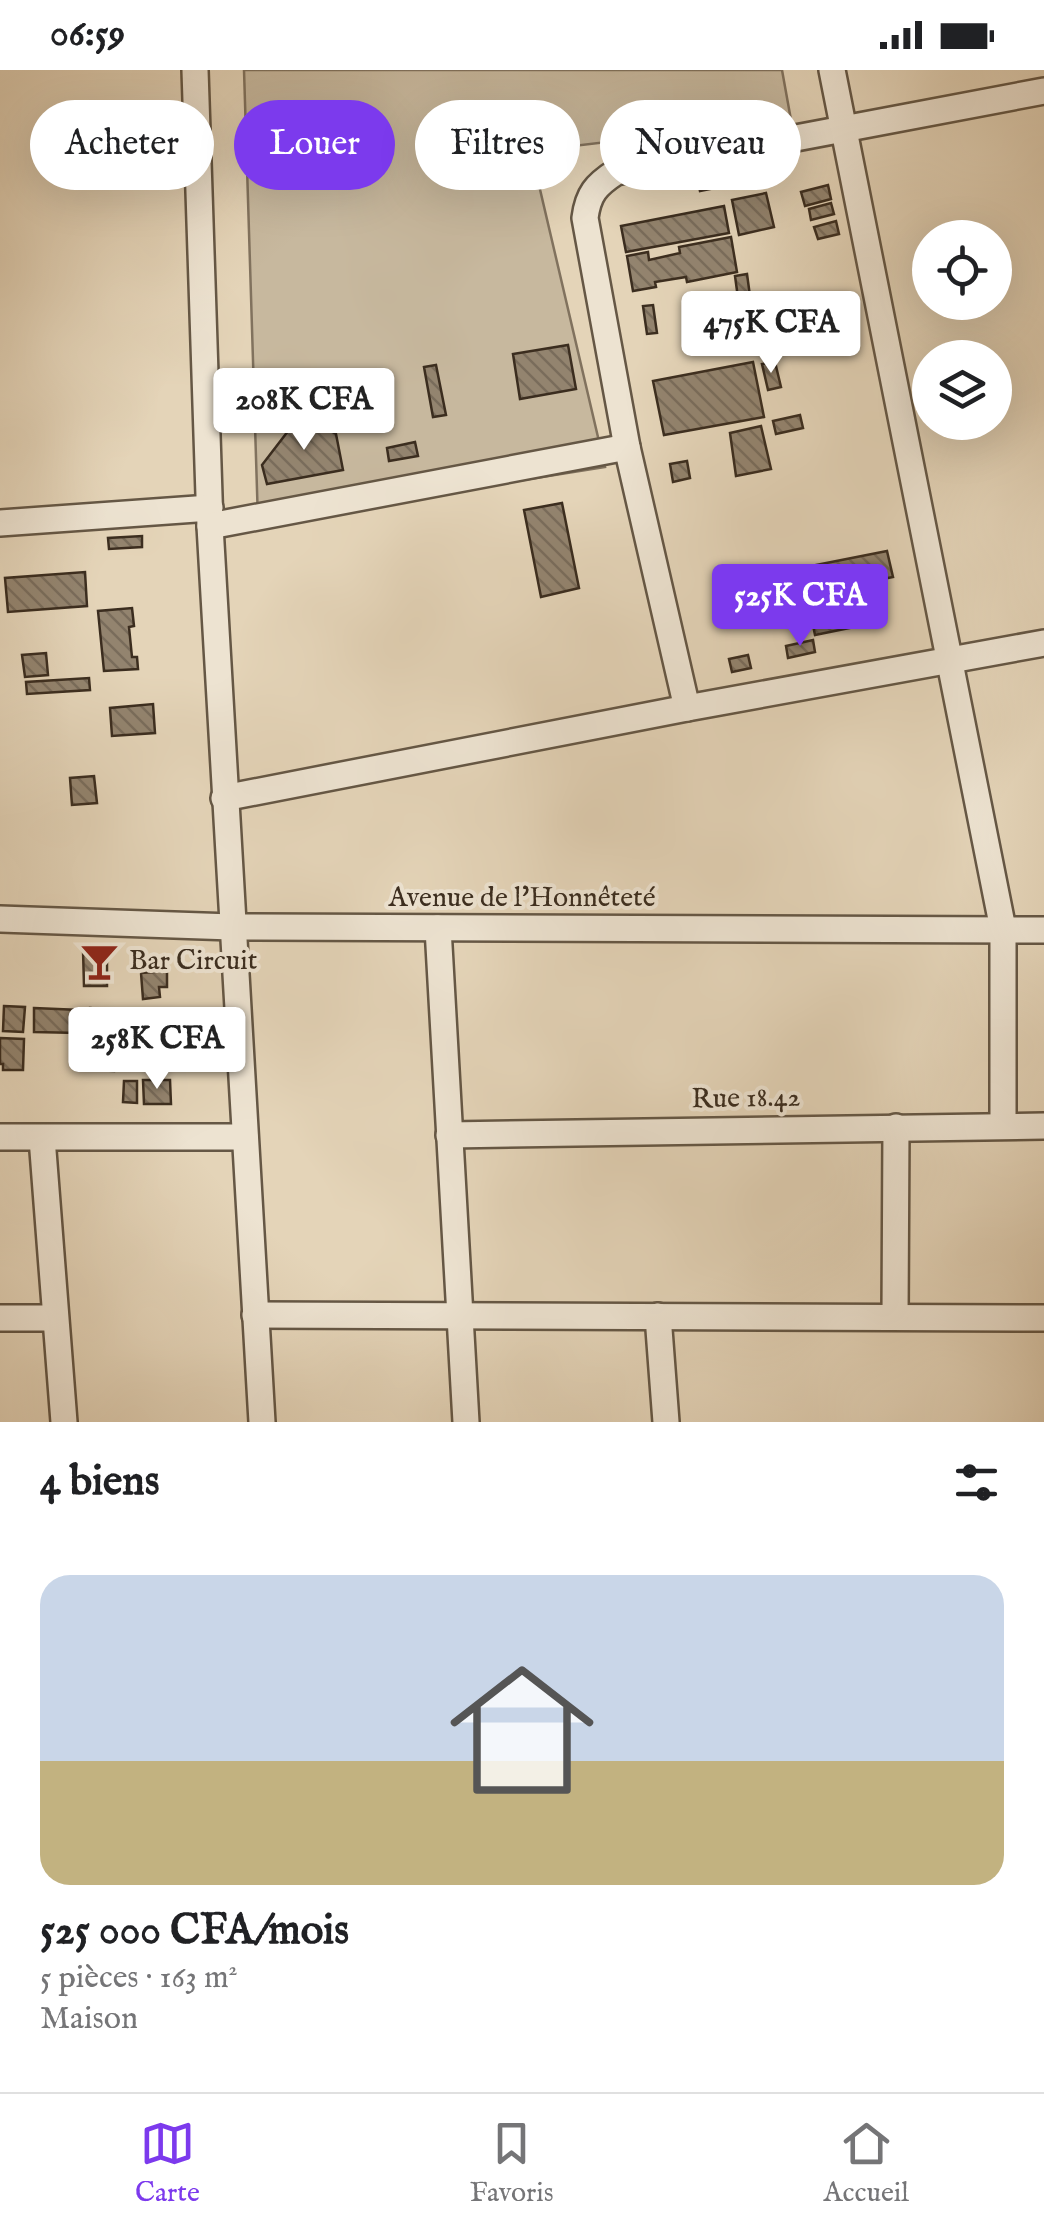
<!DOCTYPE html>
<html lang="fr">
<meta charset="utf-8">
<style>
:root{--surface:#fff;--page:#f6f6f6;--text:#202124;--muted:#757577;--line:#e0e0e0;--accent:#7c3aed}
body{margin:0;font-family:"IM FELL English",serif;background:var(--page);color:var(--text);height:100vh;display:flex;flex-direction:column;font-size:38px;white-space:nowrap}
*{box-sizing:border-box;margin:0}
p{font-size:32px;color:var(--muted)}
.icon{flex:none;width:55px;height:55px;fill:none;stroke:currentColor;stroke-width:2;stroke-linecap:round;stroke-linejoin:round}
.map{position:relative;height:1352px;overflow:hidden}
.details{display:flex;flex-direction:column;background:var(--surface);flex:1}
.details>*{flex:none}
.top-card{position:absolute;left:30px;top:30px;width:985px;height:90px;display:flex;gap:20px}
.tools{position:absolute;left:912px;top:150px;display:grid;gap:20px}
.tools a{display:grid;place-items:center;width:100px;height:100px;border-radius:50%;background:var(--surface);box-shadow:0 10px 40px #0002;font-size:50px}
.price{position:absolute;translate:-50% -85px;padding:0 22px;border-radius:10px;background:#fff;color:#222;font-size:32px;line-height:65px;filter:drop-shadow(0 2px 5px #0008)}
.price::after{content:'';position:absolute;left:50%;top:60px;width:30px;height:22px;margin-left:-15px;background:inherit;clip-path:polygon(0 0,100% 0,50% 100%)}
.price.on{background:var(--accent);color:#fff}
ul{padding:0;list-style:none}
li{display:grid;align-content:center;gap:20px;height:530px;padding:0 40px}
li span{display:grid;place-items:center;height:310px;border-radius:30px;color:#555}
li>.icon{margin-inline-start:auto}
span .icon{width:180px;height:180px;fill:#fffc;stroke-width:1}
li b{font-size:42px}
h2{display:flex;justify-content:space-between;align-items:center;height:120px;padding:0 40px;font-size:42px}
.chip{padding:0 35px;border-radius:45px;background:var(--surface);box-shadow:0 10px 40px #0002;font-size:35px;line-height:90px}
.chip.on{background:var(--accent);color:#fff}
.status{display:flex;justify-content:space-between;align-items:center;height:70px;padding:0 50px;background:var(--surface);direction:ltr}
.status svg{height:28px;fill:currentColor}
.menu{display:flex;justify-content:space-around;align-items:center;height:140px;border-top:2px solid var(--line);background:var(--surface);font-size:28px;color:var(--muted)}
.menu a{display:grid;justify-items:center;gap:5px}
.menu .on{color:var(--accent)}
.map>svg:first-child{display:block}
</style>
<div class="status"><b>06:59</b><svg viewBox="0 0 49 12"><path d="M0 12V9h3v3zM5 12V6h3v6zM10 12V3h3v9zM15 12V0h3v12zM26 1h20v11H26zM47 4h2v5h-2z"/></svg></div>
<div class="map">
<svg width="1044" height="1352" viewBox="0 0 1044 1352">
<defs>
<pattern id="building-back-hatch" width="6" height="6" patternUnits="userSpaceOnUse" patternTransform="scale(2.5)"><rect width="6" height="6" fill="#93846f"/><path d="M-1 5l2 2M0 0l6 6M5-1l2 2" fill="none" stroke="#796c5b"/></pattern>
</defs>
<rect width="100%" height="100%" fill="#e4d4b8"/>
<filter id="stains"><feTurbulence type="fractalNoise" baseFrequency=".002" numOctaves="4"/><feColorMatrix values="0 0 0 0 .2 0 0 0 0 .09 0 0 0 0 .02 0 0 0 .5 -.17"/></filter>
<radialGradient id="worn" r=".72"><stop offset=".6" stop-color="#630" stop-opacity="0"/><stop offset="1" stop-color="#630" stop-opacity=".3"/></radialGradient>
<polygon fill="#c7b89e" stroke="#81725e" stroke-width="2.5" points="244,0 782,0 791,50 531,81 605,397 258,452"/>
<g fill="url(#building-back-hatch)" stroke="#3b2d1f" stroke-width="2.5">
<polygon points="722,100 725,116 700,121 697,106"/>
<polygon points="828,115 831,129 805,136 801,122"/>
<polygon points="766,123 774,157 739,165 732,130"/>
<polygon points="831,133 834,144 811,150 809,139"/>
<polygon points="724,136 729,163 626,182 621,156"/>
<polygon points="836,151 839,164 818,169 814,157"/>
<polygon points="731,167 737,202 687,212 686,207 655,212 656,217 633,221 627,186 648,182 649,190 680,183 679,177"/>
<polygon points="747,204 750,226 738,228 735,206"/>
<polygon points="752,228 760,271 737,275 728,231"/>
<polygon points="653,235 657,263 647,264 643,236"/>
<polygon points="568,275 576,319 520,329 513,284"/>
<polygon points="753,292 764,347 664,365 653,311"/>
<polygon points="775,292 781,317 768,320 762,294"/>
<polygon points="436,295 446,345 433,347 424,297"/>
<polygon points="302,343 336,364 343,400 267,414 262,395"/>
<polygon points="800,345 803,358 776,364 773,351"/>
<polygon points="761,356 771,399 736,406 730,363"/>
<polygon points="415,372 418,386 389,391 387,378"/>
<polygon points="687,391 690,408 673,412 670,394"/>
<polygon points="562,433 579,518 541,527 524,440"/>
<polygon points="142,466 142,477 109,479 108,468"/>
<polygon points="887,481 893,507 806,524 801,498"/>
<polygon points="85,502 87,536 8,542 5,508"/>
<polygon points="866,517 874,553 815,565 808,530"/>
<polygon points="132,538 134,556 129,557 132,587 137,587 138,599 104,601 98,541"/>
<polygon points="813,570 815,582 788,588 786,576"/>
<polygon points="46,583 48,605 25,607 22,585"/>
<polygon points="748,585 751,598 732,602 729,589"/>
<polygon points="89,608 90,620 27,624 26,612"/>
<polygon points="153,634 155,663 112,666 110,638"/>
<polygon points="94,706 97,733 72,735 70,708"/>
<polygon points="83,880 107,880 107,916 84,916"/>
<polygon points="167,901 167,917 159,917 160,927 143,929 141,903"/>
<polygon points="4,936 25,937 23,962 3,961"/>
<polygon points="34,938 80,940 79,963 34,962"/>
<polygon points="90,938 123,941 122,965 88,962"/>
<polygon points="0,968 24,969 23,1000 3,1000 3,994 0,994"/>
<polygon points="91,970 115,971 114,1001 90,1000"/>
<polygon points="118,971 137,972 136,994 117,993"/>
<polygon points="143,1010 170,1010 171,1034 144,1034"/>
<polygon points="124,1011 137,1011 137,1033 123,1032"/>
</g>
<g fill="none" stroke-linecap="round" stroke-linejoin="round">
<defs>
<g id="street">
<polyline points="195,0 210,456 262,1352"/>
<polyline points="832,0 1003,859 1003,1055"/>
<polyline points="0,453 210,438"/>
<polyline points="210,456 627,377"/>
<path d="M687 638 627 377 585 148C588 124 596 115 616 102L1044 21"/>
<polyline points="224,728 687,638 1044,573"/>
<polyline points="0,849 232,857 1044,860"/>
<polyline points="438,858 466,1352"/>
<polyline points="449,1065 1044,1056"/>
<polyline points="0,1067 245,1067"/>
<polyline points="42,1068 64,1352"/>
<polyline points="255,1245 1044,1248"/>
<polyline points="658,1246 666,1352"/>
<polyline points="895,1247 896,1057"/>
<polyline points="0,1248 54,1248"/>
</g>
</defs>
<use href="#street" stroke="#655745" stroke-width="30"/>
<use href="#street" stroke="#ede3d1" stroke-width="25"/>
</g>
<defs>
<symbol id="bar-bare" viewBox="-9 -9 18 18"><path d="M-6-5H6L.8 .8V4.5H3.5V6h-7V4.5H-.8V.8Z" fill="#8f2418" stroke="#ede3d1" stroke-width="2.5" paint-order="stroke"/></symbol>
</defs>
<g fill-rule="evenodd">
<use href="#bar-bare" x="72" y="864" width="55" height="55"/>
</g>
<g text-anchor="middle" dominant-baseline="central" stroke-width="8" stroke-linejoin="round" paint-order="stroke">
<g font-size="28" fill="#3b2d1f" stroke="#ede3d1">
<text x="522" y="828">Avenue de l'Honnêteté</text>
<text transform="translate(746 1029) rotate(-1)">Rue 18.42</text>
</g>
<g font-size="28" fill="#3b2d1f" stroke="#ede3d1" text-anchor="start">
<text x="129" y="891">Bar Circuit</text>
</g>
</g>
<rect width="100%" height="100%" filter="url(#stains)"/>
<rect width="100%" height="100%" fill="url(#worn)"/>
</svg>
<div class="tools">
<a><svg class="icon" aria-label="locate" viewBox="0 0 24 24"><circle cx="12" cy="12" r="6"/><path d="M12 2v4M12 18v4M2 12h4M18 12h4"/></svg></a>
<a><svg class="icon" aria-label="layers" viewBox="0 0 24 24"><path d="M12 4l9 5-9 5-9-5zM3 14l9 5 9-5"/></svg></a>
</div>
<b class="price" style="left:771px;top:306px">475K CFA</b>
<b class="price" style="left:304px;top:383px">208K CFA</b>
<b class="price on" style="left:800px;top:579px">525K CFA</b>
<b class="price" style="left:157px;top:1022px">258K CFA</b>
<div class="top-card">
<a class="chip">Acheter</a>
<a class="chip on">Louer</a>
<a class="chip">Filtres</a>
<a class="chip">Nouveau</a>
</div>
</div>
<section class="details">
<h2>4 biens<svg class="icon" aria-label="filters" viewBox="0 0 24 24"><path d="M4 7h16M4 17h16"/><circle cx="9" cy="7" r="2"/><circle cx="15" cy="17" r="2"/></svg></h2>
<ul>
<li><span style="background:linear-gradient(#c9d6e8 60%,#c2b280 0)"><svg class="icon" aria-label="home" viewBox="0 0 24 24"><path d="M3 11l9-7 9 7M6 9v11h12V9"/></svg></span><div><b>525 000 CFA/mois</b><p>5 pièces · 163 m²</p><p>Maison</p></div></li>
</ul>
</section>
<nav class="menu">
<a class="on"><svg class="icon" aria-label="map" viewBox="0 0 24 24"><path d="M3 6l6-2 6 2 6-2v14l-6 2-6-2-6 2zM9 4v14M15 6v14"/></svg>Carte</a>
<a><svg class="icon" aria-label="saved" viewBox="0 0 24 24"><path d="M7 4h10v16l-5-4-5 4z"/></svg>Favoris</a>
<a><svg class="icon" aria-label="home" viewBox="0 0 24 24"><path d="M3 11l9-7 9 7M6 9v11h12V9"/></svg>Accueil</a>
</nav>
